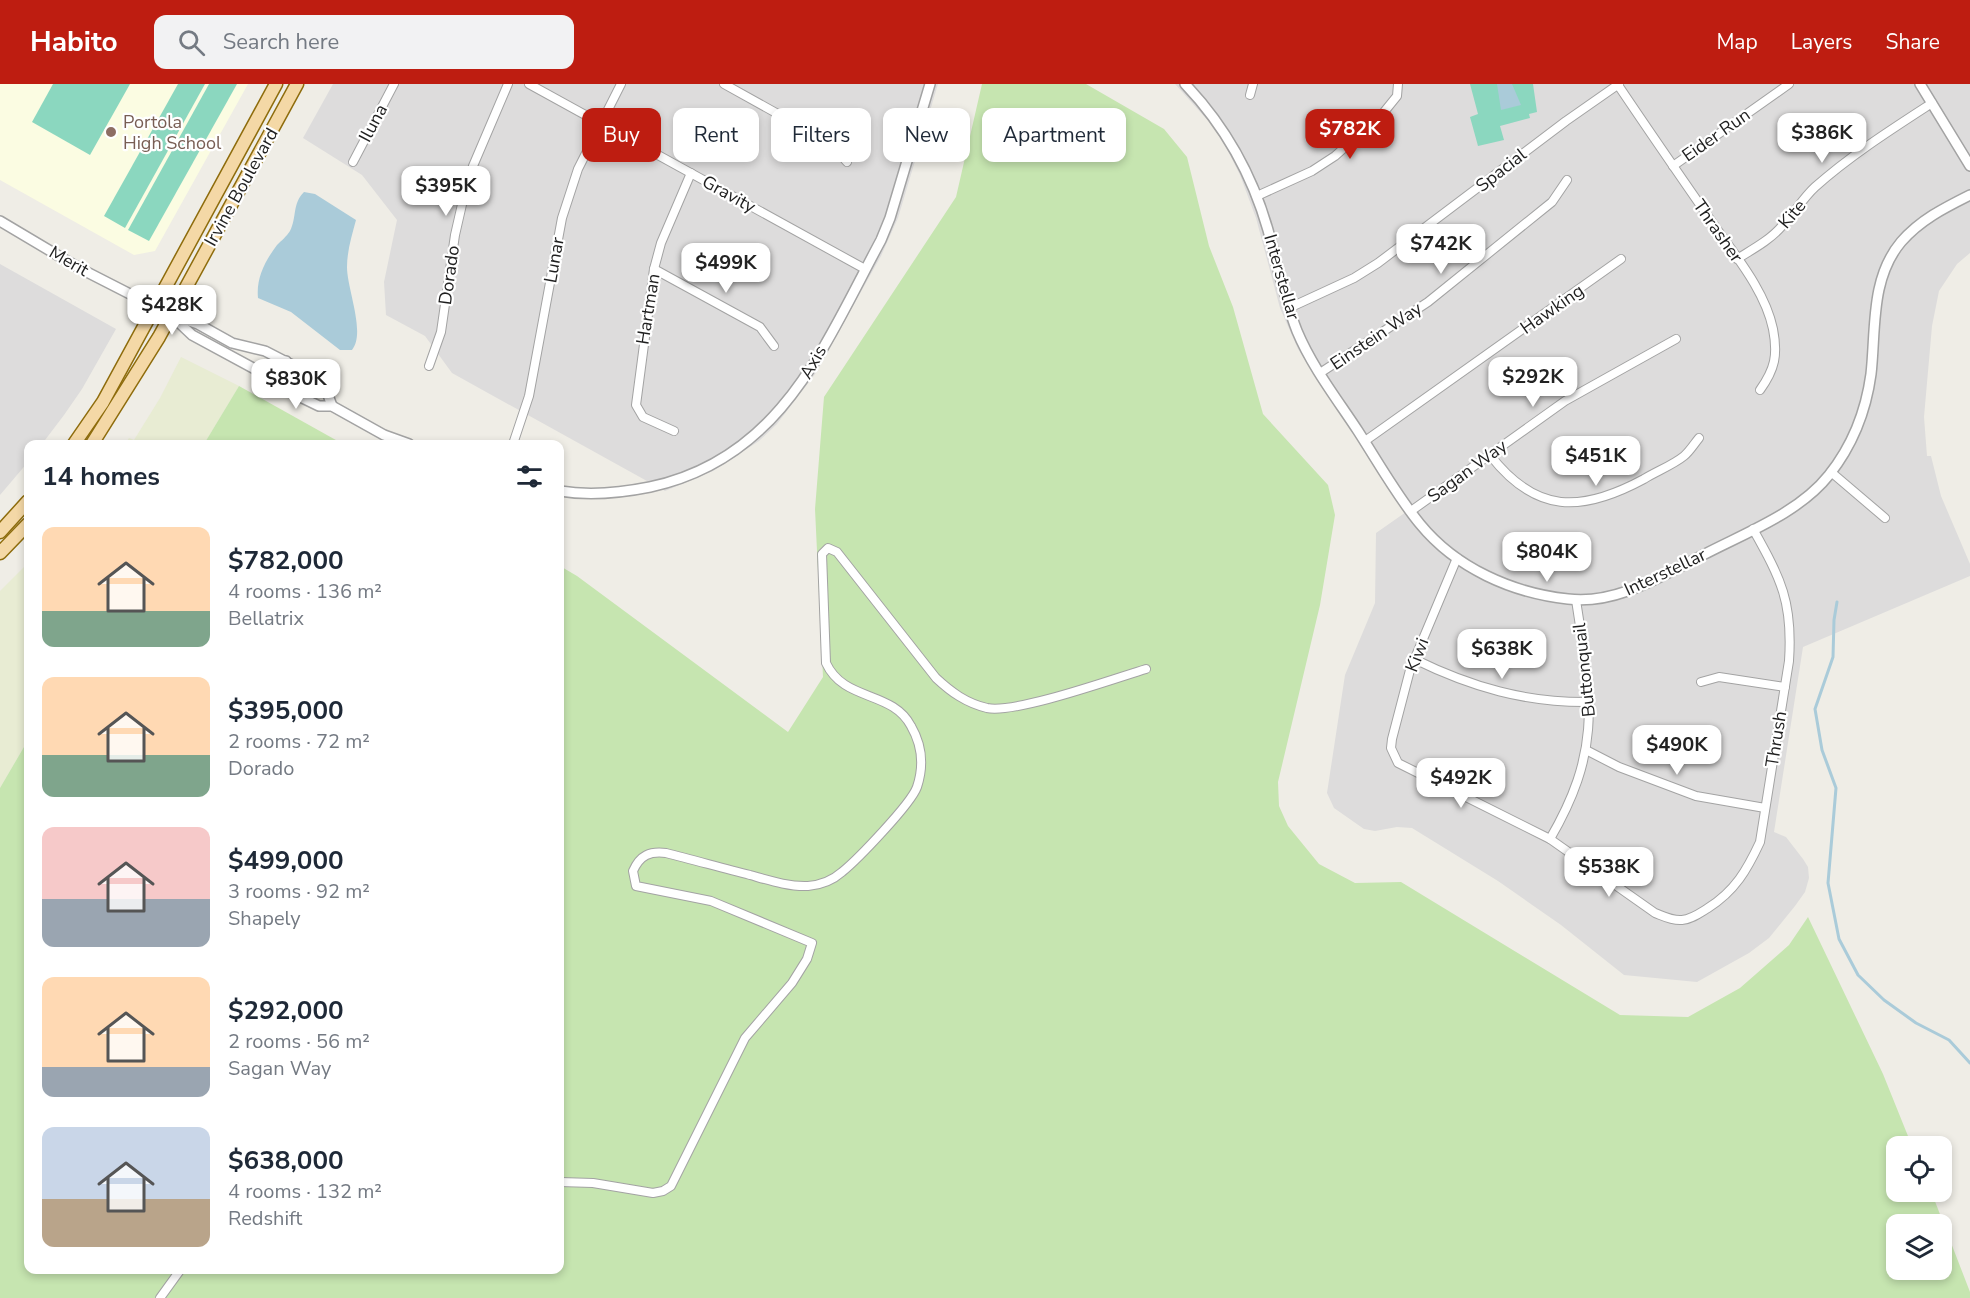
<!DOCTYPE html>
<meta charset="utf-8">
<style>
:root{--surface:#fff;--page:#f2f2f3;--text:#1f2937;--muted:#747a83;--accent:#be1d11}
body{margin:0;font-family:"Nunito Sans",sans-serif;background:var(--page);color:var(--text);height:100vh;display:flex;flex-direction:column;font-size:22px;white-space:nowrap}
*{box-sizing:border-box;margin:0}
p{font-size:20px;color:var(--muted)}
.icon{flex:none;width:33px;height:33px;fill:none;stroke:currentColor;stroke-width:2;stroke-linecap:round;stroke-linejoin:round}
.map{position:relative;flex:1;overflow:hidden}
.sheet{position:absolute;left:24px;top:356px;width:540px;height:834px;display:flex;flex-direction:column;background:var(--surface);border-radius:12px;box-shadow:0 3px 9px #0003}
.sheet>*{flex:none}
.hud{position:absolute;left:582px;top:24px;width:570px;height:54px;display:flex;gap:12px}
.controls{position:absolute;left:1886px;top:1052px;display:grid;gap:12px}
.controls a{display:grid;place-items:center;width:66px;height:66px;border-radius:12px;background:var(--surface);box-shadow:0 3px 9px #0003;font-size:30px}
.price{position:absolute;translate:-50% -51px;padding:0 14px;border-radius:12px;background:#fff;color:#222;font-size:20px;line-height:39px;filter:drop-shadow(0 2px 3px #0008)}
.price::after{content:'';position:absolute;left:50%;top:36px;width:18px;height:14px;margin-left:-9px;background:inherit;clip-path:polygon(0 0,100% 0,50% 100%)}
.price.active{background:var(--accent);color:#fff}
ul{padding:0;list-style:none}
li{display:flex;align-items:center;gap:18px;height:150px;padding:0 18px}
li span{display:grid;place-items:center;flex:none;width:168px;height:120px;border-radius:12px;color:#555}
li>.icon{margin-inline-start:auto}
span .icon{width:72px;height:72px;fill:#fffc;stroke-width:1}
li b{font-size:26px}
h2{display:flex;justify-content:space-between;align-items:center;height:72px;padding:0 18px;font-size:26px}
.tag{padding:0 21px;border-radius:12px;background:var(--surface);box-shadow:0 3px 9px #0003;font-size:21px;line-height:54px}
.tag.active{background:var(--accent);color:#fff}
header{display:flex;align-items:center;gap:36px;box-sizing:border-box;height:84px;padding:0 30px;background:var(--accent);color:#fff}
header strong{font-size:28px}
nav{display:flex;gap:33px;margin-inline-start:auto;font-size:21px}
.search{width:420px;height:54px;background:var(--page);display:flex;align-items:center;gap:15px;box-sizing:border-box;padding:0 21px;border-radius:12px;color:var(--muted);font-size:22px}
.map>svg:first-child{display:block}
</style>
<header>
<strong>Habito</strong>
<div class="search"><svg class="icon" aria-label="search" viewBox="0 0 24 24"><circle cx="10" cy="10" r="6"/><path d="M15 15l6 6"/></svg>Search here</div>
<nav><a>Map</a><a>Layers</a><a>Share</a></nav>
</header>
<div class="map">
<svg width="1970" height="1214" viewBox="0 0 1970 1214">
<rect width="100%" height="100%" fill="#efede6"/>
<g fill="#dddcdc">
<polygon points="333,0 938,0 898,134 881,172 815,290 777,340 759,357 713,387 665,407 452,289 425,252 386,231 384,198 397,136 362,91 303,54"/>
<polygon points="1175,0 1970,0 1970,169 1957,180 1939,207 1932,242 1924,333 1927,372 1931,372 1941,412 1970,480 1970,492 1803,563 1774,748 1786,753 1803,775 1808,783 1809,794 1805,808 1795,822 1769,854 1749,869 1697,898 1624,891 1561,841 1498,797 1412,744 1397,743 1375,747 1364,745 1334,724 1327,709 1345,591 1375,519 1376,449 1406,428 1298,265 1280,224 1256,134 1240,91 1225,61 1211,40"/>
<polygon points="0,180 116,245 82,305 64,331 42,360 28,360 28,378 0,411"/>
</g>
<polygon fill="#fbfce2" points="0,0 248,0 155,167 134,171 0,96"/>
<g fill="#e8ecd3">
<polygon points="181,273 239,302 204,360 125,360 129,354 134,356 160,314"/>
<polygon points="28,479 28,656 0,704 0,507"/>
</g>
<g fill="#c6e5b0" fill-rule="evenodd">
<path d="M982 0H1086L1164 45 1187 73 1209 162 1233 223 1263 330 1328 401 1335 431 1320 521 1278 698 1279 722 1288 742 1319 780 1355 799 1401 798 1620 931 1688 933 1740 904 1789 861 1808 833 1883 990 1912 1062H1896V1107H1931L1970 1208V1214H0V704L28 656V1185H560V482L577 492 788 648 823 593 815 425 824 313 956 113ZM1896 1140H1941V1185H1896Z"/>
<polygon points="239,302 343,360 204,360"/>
</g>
<g fill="#8bd7bf">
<polygon points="53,0 130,0 90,71 32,38"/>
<polygon points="178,0 205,0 125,144 104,132"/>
<polygon points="209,0 237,0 149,157 128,146"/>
<polygon points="1470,0 1533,0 1537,28 1529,30 1530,34 1500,42 1504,56 1478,62 1470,33 1478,30"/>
</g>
<g fill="#aacbd9">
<polygon points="1497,0 1512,0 1521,21 1501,26"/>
<path d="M304 108 315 110 356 136C352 151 347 167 347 183 347 205 366 249 352 266H340L291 228 258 214C256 194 265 177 277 161 281 157 287 152 290 147 297 133 292 120 304 108Z"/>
</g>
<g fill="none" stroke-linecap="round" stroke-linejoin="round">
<polyline stroke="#aacbd9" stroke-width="3" points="1837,518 1834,536 1833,573 1815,625 1822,666 1836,704 1828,799 1839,855 1858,891 1884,916 1916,939 1949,956 1970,979"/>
<defs>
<g id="minor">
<polyline points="529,0 865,185"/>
<polyline points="724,0 830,59 847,78"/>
<path d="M1618 1C1649 47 1680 92 1712 138 1734 170 1765 206 1773 245 1778 271 1775 285 1760 306"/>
<polyline points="1250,11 1253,0"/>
<polyline points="353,78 394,0"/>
<polyline points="1673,82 1789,0"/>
<polyline points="1257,112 1312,87 1335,72 1384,28 1397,12 1398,0"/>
<path d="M1737 175C1753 165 1770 156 1782 142 1794 130 1802 115 1815 103 1851 71 1892 45 1932 19"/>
<polyline points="654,185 760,243 774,262"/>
<polyline points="1289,224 1354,194 1378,179 1566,37 1619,0"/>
<polyline points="429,282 441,248 455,151 463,116 473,82 508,0"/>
<polyline points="1320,289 1428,218 1552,118 1567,96"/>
<polyline points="674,347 643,333 636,321 654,185 661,159 691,89"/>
<polyline points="1365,357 1621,175"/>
<polyline points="513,360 529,312 562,134 578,85 621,0"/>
<path d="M1490 371C1536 430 1581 429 1644 395 1657 387 1673 381 1684 372 1690 367 1694 360 1699 354"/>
<polyline points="1831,388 1885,434"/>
<polyline points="1411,427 1565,317 1676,255"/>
<path d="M1457 474 1410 586 1392 655 1391 664 1398 679 1550 755 1655 829C1663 832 1672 837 1682 836 1692 835 1700 829 1708 824 1735 807 1747 786 1760 758L1789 577C1793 518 1781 495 1753 445"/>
<path d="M1414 575C1471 603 1526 619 1590 618"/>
<polyline points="1701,598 1719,593 1785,603"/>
<polyline points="1586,666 1619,683 1696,712 1765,724"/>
<path d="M1550 755C1603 664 1591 615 1576 516"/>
<path d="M560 1098 593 1099 653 1109 663 1107 671 1102 745 954 792 899 807 875 812 859 711 817 636 802 633 787C640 771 650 767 666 769 694 776 722 784 750 791 768 796 789 803 808 802 820 801 833 796 842 788 857 776 911 720 917 703 924 682 922 661 911 642 892 606 844 618 826 579L822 470 828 464 837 468 936 594C951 608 966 619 987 624 1015 630 1113 595 1146 585"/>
<polyline points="160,1214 181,1185"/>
</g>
<g id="tertiary">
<path d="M1185 0C1225 42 1252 90 1268 146 1277 180 1284 214 1297 247 1312 283 1337 315 1358 347 1378 378 1397 412 1420 440 1456 484 1512 509 1568 515 1616 521 1661 492 1703 471 1745 449 1799 429 1829 391 1852 362 1866 327 1871 290 1876 246 1870 195 1901 158 1920 136 1944 124 1970 111"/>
<polyline points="1920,0 1970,82"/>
<polyline points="0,137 79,184 171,231 198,240 232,259 265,267 298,284 312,293 327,308 332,322"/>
<polyline points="173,233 192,251 275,296 286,306 319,322 332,322 384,351 409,360"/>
<polyline points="275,296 286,277"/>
<path d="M560 407C590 412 620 409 650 403 781 375 824 262 881 156L890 134 930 0"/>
</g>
<g id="primary">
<polyline points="74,360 103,318 276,0"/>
<polyline points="92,360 159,253 297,0"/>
<polyline points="0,448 28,417"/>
<polyline points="0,469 28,440"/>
</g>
</defs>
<use href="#minor" stroke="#a3a3a3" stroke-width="10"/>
<use href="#tertiary" stroke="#a3a3a3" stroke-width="12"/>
<use href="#primary" stroke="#8e6c0c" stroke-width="15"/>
<use href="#minor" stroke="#fff" stroke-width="8"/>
<use href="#tertiary" stroke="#fff" stroke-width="9"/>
<use href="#primary" stroke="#f4d8a6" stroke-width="12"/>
</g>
<circle fill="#8d6e63" stroke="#fff" stroke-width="2" cx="111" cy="48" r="6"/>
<g text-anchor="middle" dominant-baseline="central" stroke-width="4.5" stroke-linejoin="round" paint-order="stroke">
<g font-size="18" fill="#785e54" stroke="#fff" text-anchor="start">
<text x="123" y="38">Portola<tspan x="123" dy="21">High School</tspan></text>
</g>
<g font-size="18" fill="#1f1f1f" stroke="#fff">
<text transform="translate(373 39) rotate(-62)">Iluna</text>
<text transform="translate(1716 51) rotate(-35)">Eider Run</text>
<text transform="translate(1501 86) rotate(-38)">Spacial</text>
<text transform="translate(241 103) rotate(-61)">Irvine Boulevard</text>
<text transform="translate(729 110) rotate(29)">Gravity</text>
<text transform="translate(1792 130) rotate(-50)">Kite</text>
<text transform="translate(1718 147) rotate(55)">Thrasher</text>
<text transform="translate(554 176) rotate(-80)">Lunar</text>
<text transform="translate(69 177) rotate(30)">Merit</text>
<text transform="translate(449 191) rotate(-82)">Dorado</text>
<text transform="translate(1282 193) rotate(74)">Interstellar</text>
<text transform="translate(648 225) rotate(-81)">Hartman</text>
<text transform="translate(1552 225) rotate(-35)">Hawking</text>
<text transform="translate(1376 252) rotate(-34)">Einstein Way</text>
<text transform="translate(813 278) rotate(-60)">Axis</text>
<text transform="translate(1467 387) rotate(-36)">Sagan Way</text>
<text transform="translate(1665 488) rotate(-25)">Interstellar</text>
<text transform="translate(1417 571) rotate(-69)">Kiwi</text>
<text transform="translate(1584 586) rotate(-96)">Buttonquail</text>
<text transform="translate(1776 655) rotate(-81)">Thrush</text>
</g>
</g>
</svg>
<div class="controls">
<a><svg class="icon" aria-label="locate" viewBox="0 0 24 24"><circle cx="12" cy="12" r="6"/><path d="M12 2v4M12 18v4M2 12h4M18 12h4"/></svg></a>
<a><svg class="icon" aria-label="layers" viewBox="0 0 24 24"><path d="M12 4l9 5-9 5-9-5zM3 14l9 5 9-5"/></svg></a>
</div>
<b class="price active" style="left:1350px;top:76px">$782K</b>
<b class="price" style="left:1822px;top:80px">$386K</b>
<b class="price" style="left:446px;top:133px">$395K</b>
<b class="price" style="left:1441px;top:191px">$742K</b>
<b class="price" style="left:726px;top:210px">$499K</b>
<b class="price" style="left:172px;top:252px">$428K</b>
<b class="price" style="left:1533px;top:324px">$292K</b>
<b class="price" style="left:296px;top:326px">$830K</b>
<b class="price" style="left:1596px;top:403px">$451K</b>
<b class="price" style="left:1547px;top:499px">$804K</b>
<b class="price" style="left:1502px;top:596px">$638K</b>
<b class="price" style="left:1677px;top:692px">$490K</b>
<b class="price" style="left:1461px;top:725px">$492K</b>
<b class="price" style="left:1609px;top:814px">$538K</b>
<div class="hud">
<a class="tag active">Buy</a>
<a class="tag">Rent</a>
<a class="tag">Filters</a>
<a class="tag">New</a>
<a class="tag">Apartment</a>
</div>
<section class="sheet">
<h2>14 homes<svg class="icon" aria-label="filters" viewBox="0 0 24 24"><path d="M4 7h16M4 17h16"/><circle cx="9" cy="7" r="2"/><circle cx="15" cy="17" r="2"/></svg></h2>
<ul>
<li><span style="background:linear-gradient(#ffd9b3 70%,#7fa58c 0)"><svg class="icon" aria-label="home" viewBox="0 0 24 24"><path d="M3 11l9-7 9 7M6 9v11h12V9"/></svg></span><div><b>$782,000</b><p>4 rooms · 136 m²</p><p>Bellatrix</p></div></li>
<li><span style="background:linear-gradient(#ffd9b3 65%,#7fa58c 0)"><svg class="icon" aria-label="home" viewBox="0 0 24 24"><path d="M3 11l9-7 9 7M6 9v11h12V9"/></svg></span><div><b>$395,000</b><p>2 rooms · 72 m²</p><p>Dorado</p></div></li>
<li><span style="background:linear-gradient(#f6c9c9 60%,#9aa5b1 0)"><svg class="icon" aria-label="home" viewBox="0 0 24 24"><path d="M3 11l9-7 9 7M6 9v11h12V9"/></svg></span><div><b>$499,000</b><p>3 rooms · 92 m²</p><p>Shapely</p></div></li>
<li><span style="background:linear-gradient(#ffd9b3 75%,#9aa5b1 0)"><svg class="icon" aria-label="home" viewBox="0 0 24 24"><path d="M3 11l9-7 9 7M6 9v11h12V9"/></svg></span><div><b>$292,000</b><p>2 rooms · 56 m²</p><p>Sagan Way</p></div></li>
<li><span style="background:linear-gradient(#c9d6e8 60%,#b9a48a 0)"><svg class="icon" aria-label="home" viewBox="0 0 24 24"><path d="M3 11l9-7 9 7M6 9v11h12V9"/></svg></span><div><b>$638,000</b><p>4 rooms · 132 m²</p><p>Redshift</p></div></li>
</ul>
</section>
</div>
